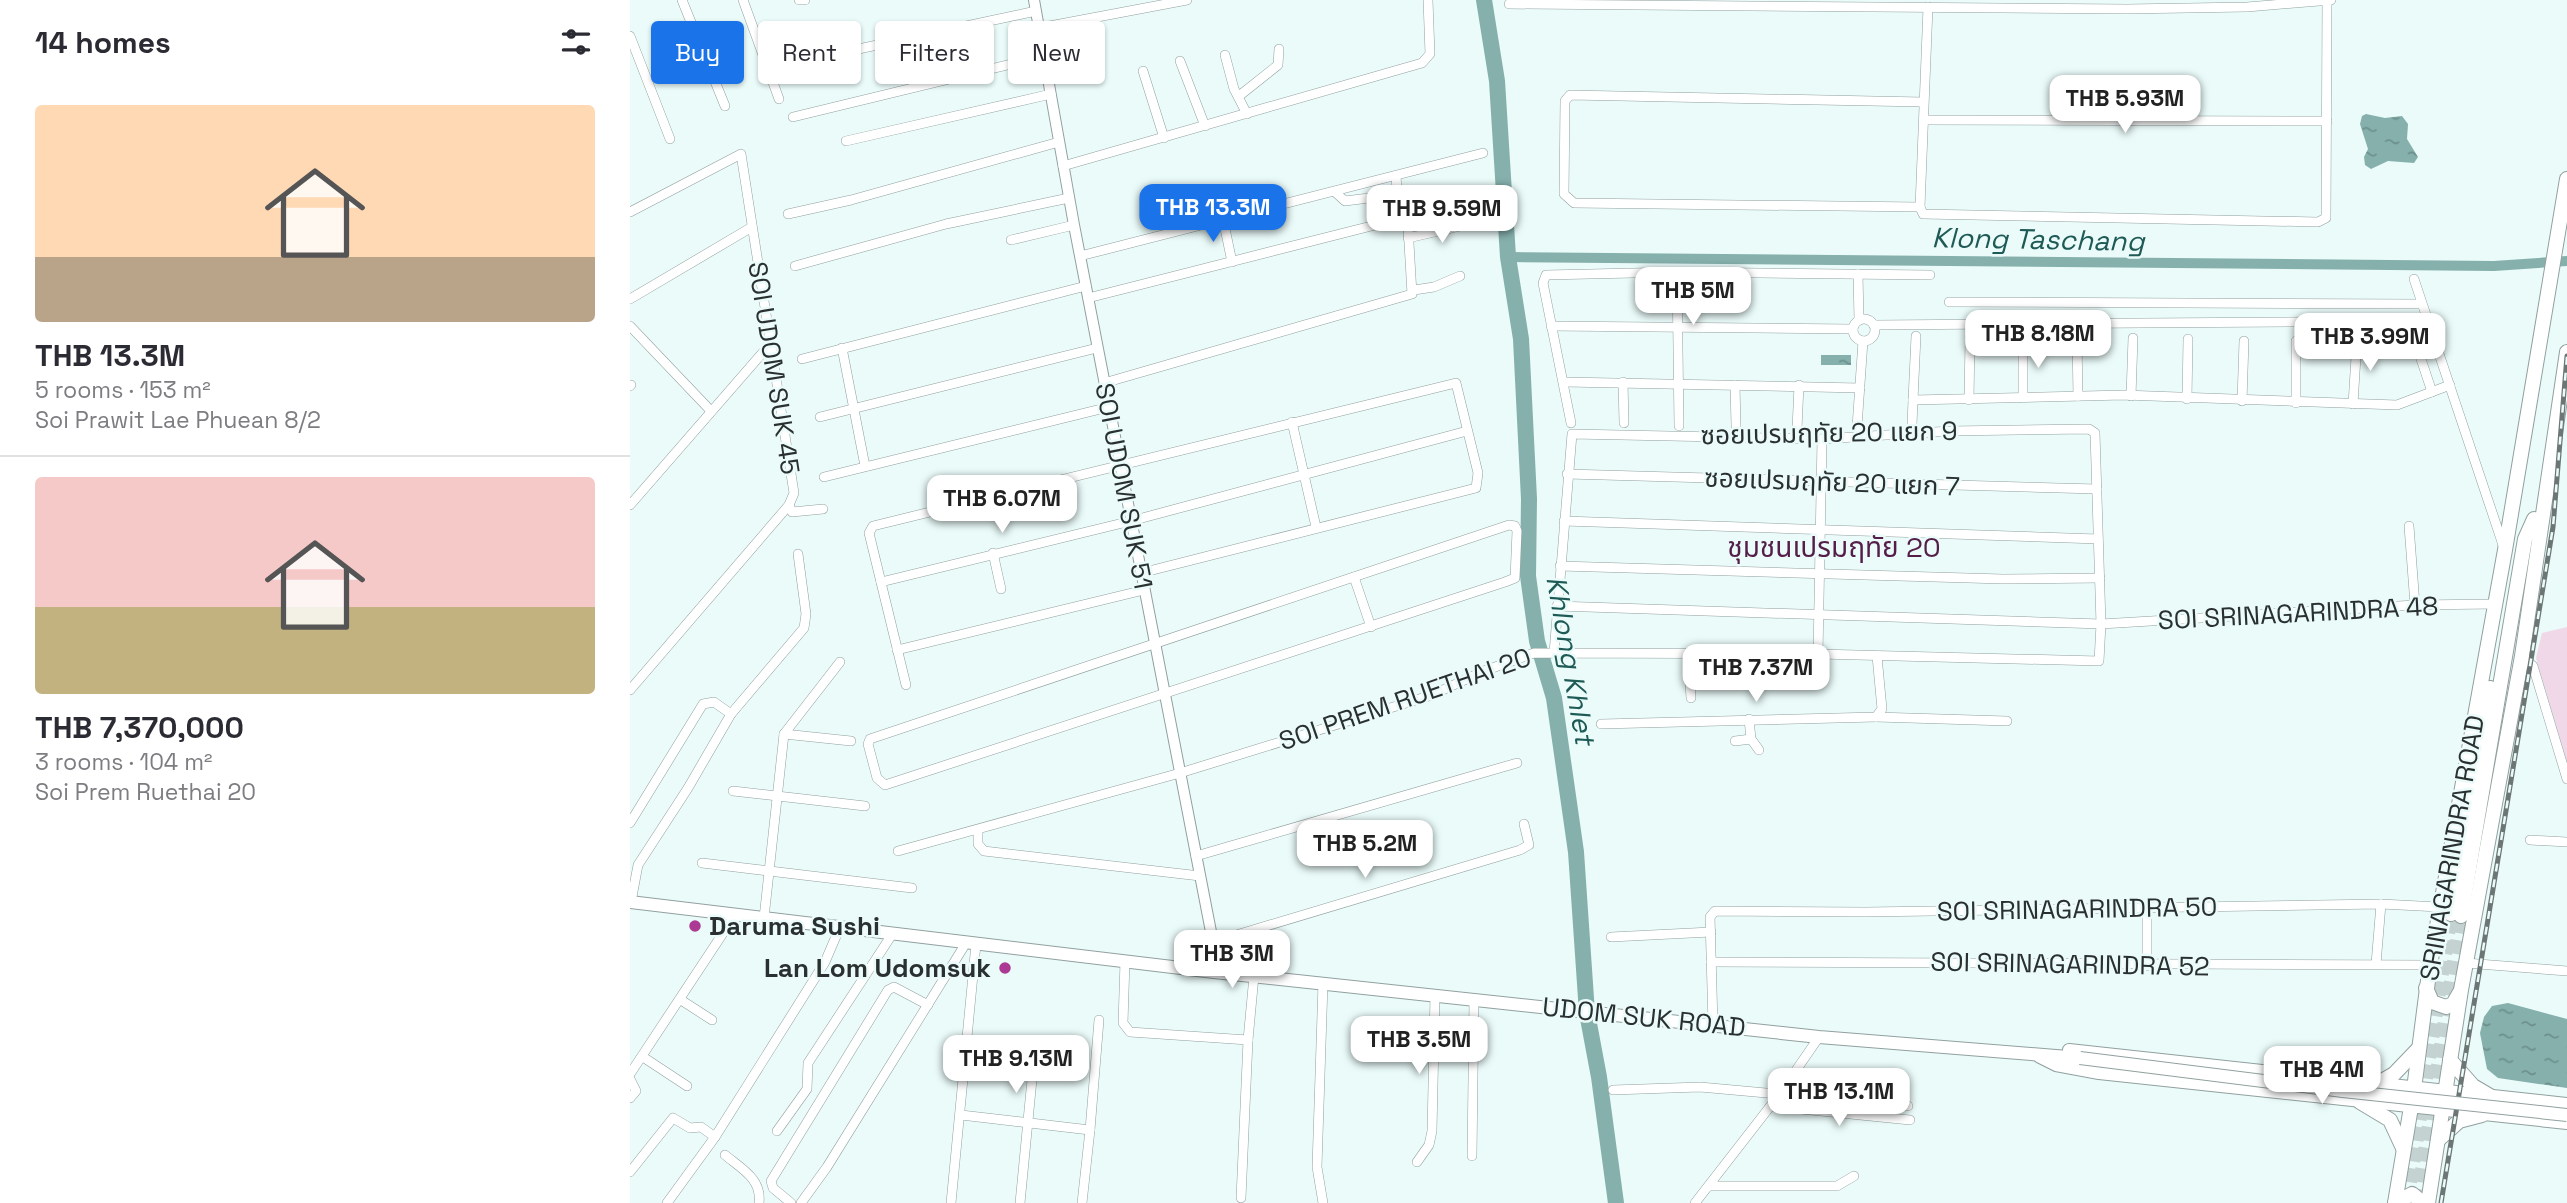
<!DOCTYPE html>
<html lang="en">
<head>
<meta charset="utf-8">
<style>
  body { margin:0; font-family:"Space Grotesk","Noto Sans Thai",sans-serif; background:#f2f2f3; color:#2b2b33; height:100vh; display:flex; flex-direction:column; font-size:26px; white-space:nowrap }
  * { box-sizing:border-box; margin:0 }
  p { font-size:23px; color:#7c7c81 }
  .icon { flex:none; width:38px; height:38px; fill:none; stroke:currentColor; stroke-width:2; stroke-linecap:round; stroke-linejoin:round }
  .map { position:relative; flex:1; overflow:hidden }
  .side { display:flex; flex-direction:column; background:#fff; width:630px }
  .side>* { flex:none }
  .top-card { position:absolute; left:21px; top:21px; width:665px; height:63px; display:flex; gap:14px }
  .price { position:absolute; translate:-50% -60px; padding:0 16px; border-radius:14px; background:#fff; color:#222; font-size:23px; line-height:46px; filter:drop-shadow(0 2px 4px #0008) }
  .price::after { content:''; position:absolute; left:50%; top:42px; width:21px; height:16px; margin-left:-10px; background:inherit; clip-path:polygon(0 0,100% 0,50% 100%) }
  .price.active { background:#1a73e8; color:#fff }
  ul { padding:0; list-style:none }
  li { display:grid; align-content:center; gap:14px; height:371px; padding:0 35px }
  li+li { border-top:2px solid #e1e1e2 }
  li span { display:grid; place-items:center; height:217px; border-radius:7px; color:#555 }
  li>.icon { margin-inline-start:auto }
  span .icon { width:126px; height:126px; fill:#fffc; stroke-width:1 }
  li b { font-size:30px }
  h2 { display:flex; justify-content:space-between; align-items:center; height:84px; padding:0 35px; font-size:30px }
  .pill { padding:0 24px; border-radius:7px; background:#fff; box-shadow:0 2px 5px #0004; font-size:24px; line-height:63px }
  .pill.active { background:#1a73e8; color:#fff }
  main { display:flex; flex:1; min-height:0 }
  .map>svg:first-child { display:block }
  .green { fill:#f0d8e8 }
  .water { fill:url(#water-ripples) }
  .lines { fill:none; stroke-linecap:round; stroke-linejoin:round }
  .canal { stroke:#85b0ac; stroke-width:10 }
  .river { stroke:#85b0ac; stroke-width:16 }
  .primary-tunnel { stroke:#c4d2d1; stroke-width:14; stroke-dasharray:14 7; stroke-linecap:butt }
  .minor-casing { stroke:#91a09f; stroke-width:10 }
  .tertiary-casing { stroke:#91a09f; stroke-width:12 }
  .secondary-casing { stroke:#91a09f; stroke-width:14 }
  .primary-casing { stroke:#91a09f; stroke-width:16 }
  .minor { stroke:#fff; stroke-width:9 }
  .tertiary { stroke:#fff; stroke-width:10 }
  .secondary { stroke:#fff; stroke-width:12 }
  .primary { stroke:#fff; stroke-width:14 }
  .rail-casing { stroke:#6c7675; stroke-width:5 }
  .rail { stroke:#eafbf9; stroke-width:2.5; stroke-dasharray:8; stroke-linecap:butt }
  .secondary-bridge-casing { stroke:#91a09f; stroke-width:14; stroke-linecap:butt }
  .secondary-bridge { stroke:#fff; stroke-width:12 }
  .poi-dot { fill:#ac3a94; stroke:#eafbf9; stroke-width:2.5 }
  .labels { text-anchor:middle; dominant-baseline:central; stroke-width:5; stroke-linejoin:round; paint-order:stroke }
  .street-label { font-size:26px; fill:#2a3030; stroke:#eafbf9 }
  .poi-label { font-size:26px; font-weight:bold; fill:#2a3030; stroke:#eafbf9; text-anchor:start }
  .water-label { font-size:28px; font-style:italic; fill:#1e5a56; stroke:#eafbf9 }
  .neighbourhood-label { font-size:28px; fill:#551e49; stroke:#eafbf9 }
</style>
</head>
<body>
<main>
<section class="side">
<h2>14 homes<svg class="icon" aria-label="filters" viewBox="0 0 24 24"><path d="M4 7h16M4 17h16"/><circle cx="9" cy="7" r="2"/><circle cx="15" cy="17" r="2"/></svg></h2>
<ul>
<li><span style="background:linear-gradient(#ffd9b3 70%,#b9a48a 0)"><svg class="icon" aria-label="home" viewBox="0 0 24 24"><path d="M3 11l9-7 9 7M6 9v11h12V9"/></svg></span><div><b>THB 13.3M</b><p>5 rooms · 153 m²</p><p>Soi Prawit Lae Phuean 8/2</p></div></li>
<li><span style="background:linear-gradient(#f6c9c9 60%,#c2b280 0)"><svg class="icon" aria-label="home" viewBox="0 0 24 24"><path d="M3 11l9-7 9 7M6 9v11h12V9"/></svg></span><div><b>THB 7,370,000</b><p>3 rooms · 104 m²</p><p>Soi Prem Ruethai 20</p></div></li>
</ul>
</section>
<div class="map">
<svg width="1937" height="1203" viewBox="0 0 1937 1203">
  <defs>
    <pattern id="water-ripples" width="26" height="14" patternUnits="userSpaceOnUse" patternTransform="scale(1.75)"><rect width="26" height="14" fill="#85b0ac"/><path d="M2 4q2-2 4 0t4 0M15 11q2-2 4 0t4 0" fill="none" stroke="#6d908c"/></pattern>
  </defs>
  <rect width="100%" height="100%" fill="#eafbf9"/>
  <!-- green -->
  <polygon class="green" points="1937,627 1937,762 1906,658 1912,633"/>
  <!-- water -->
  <g class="water">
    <polygon points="1736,114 1755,118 1772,116 1778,124 1777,139 1788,157 1784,163 1758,161 1741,169 1735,165 1734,157 1738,149 1730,124 1732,116"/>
    <rect x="1191" y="355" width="30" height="10"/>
    <polygon points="1878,1003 1937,1019 1937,1088 1868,1078 1857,1069 1850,1033 1854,1017 1862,1006"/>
  </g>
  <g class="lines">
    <!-- canal -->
    <polyline class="canal" points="878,257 1864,266 1937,261"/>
    <!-- river -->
    <polyline class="river" points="854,0 867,81 878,257 891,339 899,499 898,576 907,641 924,698 946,852 957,1013 969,1077 986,1203"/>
    <!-- primary-tunnel -->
    <g class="primary-tunnel">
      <polyline points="1777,1203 1821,914"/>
      <polyline points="1787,1203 1831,916"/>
    </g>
    <!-- minor casing -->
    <g class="minor-casing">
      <g id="minor">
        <polyline points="52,0 95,106"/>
        <polyline points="113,0 149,99"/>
        <polyline points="169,0 175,0"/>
        <polyline points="879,4 1497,9 1617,7 1701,0"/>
        <polyline points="1298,7 1290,207 1293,214 1688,222 1696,218 1697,0"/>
        <polyline points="409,28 557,0"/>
        <polyline points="0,36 40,139"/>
        <polyline points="595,55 604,89 617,114"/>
        <polyline points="550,61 575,126"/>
        <polyline points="163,63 406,11"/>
        <polyline points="513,71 534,138"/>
        <polyline points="609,96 648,65 649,49"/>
        <polyline points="163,117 414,56"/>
        <polyline points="1294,120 1697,121"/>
        <polyline points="216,141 421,94"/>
        <polyline points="433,166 792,63 800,54 798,0"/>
        <polyline points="705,192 715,201 755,196 767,190 766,176"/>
        <polyline points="761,194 769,207 778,210 836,198"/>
        <polyline points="1290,207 944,203 934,194 935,101 940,95 1293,102"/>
        <polyline points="0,212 111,154 164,493 159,505 0,690"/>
        <polyline points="158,214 221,200 429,142"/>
        <polyline points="593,219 602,262"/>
        <polyline points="778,238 839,224"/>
        <polyline points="381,240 444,225"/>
        <polyline points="450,256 853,153"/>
        <polyline points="165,266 316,224 439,198"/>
        <polyline points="1047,272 1049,426"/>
        <polyline points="1228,274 1229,320"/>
        <polyline points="1784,279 1873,545"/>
        <polyline points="784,290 804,287 830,276"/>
        <polyline points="458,298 765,220 774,221 778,226 782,294 474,383"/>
        <polyline points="0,299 122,227"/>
        <polyline points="1319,302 1791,304"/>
        <circle cx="1234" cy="330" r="11"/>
        <polyline points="1244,325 1798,321"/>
        <polyline points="0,326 81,411"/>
        <polyline points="921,326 1223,329"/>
        <polyline points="1286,336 1283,400 1494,395 1767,405 1820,385"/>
        <polyline points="1784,338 1802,392"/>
        <polyline points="1447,339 1448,396"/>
        <polyline points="1666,341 1666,403"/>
        <polyline points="212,348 235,466"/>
        <polyline points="172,359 456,286"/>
        <polyline points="935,382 1230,388"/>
        <polyline points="993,382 994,423"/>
        <polyline points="1105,385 1106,426"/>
        <polyline points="0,386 1,385"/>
        <polyline points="1501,396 1503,338"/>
        <polyline points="1393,398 1393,341"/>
        <polyline points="1557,399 1558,339"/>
        <polyline points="1339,400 1340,338"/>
        <polyline points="1612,401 1614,341"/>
        <polyline points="1723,404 1727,341"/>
        <polyline points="190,417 467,348"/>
        <polyline points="662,422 686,527"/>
        <polyline points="941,423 913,283 916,275 1047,272 1300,275"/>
        <polyline points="1282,425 1283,400"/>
        <polyline points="1227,427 1233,341"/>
        <polyline points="1167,429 1169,385"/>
        <polyline points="937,474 1467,489"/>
        <polyline points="194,477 479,407"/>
        <polyline points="0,505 141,343"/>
        <polyline points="159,505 162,512 193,509"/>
        <polyline points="934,521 1468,539"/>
        <polygon points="879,525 885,526 887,531 885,578 875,582 255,785 247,778 238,744 240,739"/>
        <polyline points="1779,526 1785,605"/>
        <polyline points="363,553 371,589"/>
        <polyline points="930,566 1373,579 1470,578"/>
        <polyline points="724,577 741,627"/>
        <polyline points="251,582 501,521 837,431"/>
        <polyline points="927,606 1471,624 1785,605 1864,604"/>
        <polyline points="267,650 514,590"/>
        <polyline points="1058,654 1061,698"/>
        <polyline points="1188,654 1192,439"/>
        <polyline points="1892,656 1903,666 1937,779"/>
        <polyline points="276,685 239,533 243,526 826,383 848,473 846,488 511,573"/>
        <polyline points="1246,717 1377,721"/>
        <polyline points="1119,719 1121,739 1129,750"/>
        <polyline points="971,724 1246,717 1252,709 1247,656"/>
        <polyline points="154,734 221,741"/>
        <polyline points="1105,741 1121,739"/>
        <polyline points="103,791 235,806"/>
        <polyline points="0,823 73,704 84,702 101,714"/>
        <polyline points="348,830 348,844 354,851 570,876"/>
        <polyline points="1900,840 1937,842"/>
        <polyline points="268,851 550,773 802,695 854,671 904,653 1188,654 1469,661 1471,624 1465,433 1459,429 1320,431 1192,439 942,434 924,653"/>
        <polyline points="566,856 887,763"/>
        <polyline points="72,863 282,888"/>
        <polyline points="1,902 8,865 58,788 101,714 174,628 176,614 168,554"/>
        <polyline points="134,918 154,734 210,662"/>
        <polyline points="981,937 1081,932"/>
        <polyline points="583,942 890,850 899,845 894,824"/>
        <polyline points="495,961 493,1023 500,1032 618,1040 624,976"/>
        <polyline points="1081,962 1800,965"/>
        <polyline points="1836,963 1937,971"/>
        <polyline points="1746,964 1751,904"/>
        <polyline points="1517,966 1517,909"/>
        <polyline points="693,983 687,1167 693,1203"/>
        <polyline points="51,1000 82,1020"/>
        <polyline points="1083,1025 1080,917 1085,911 1236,912 1751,904 1809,907"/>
        <polyline points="13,1057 57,1086"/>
        <polyline points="0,1074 105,915"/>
        <polyline points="0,1079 6,1091 0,1098"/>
        <polyline points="983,1090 1070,1087 1278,1106"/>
        <polyline points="1141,1106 1280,1120"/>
        <polyline points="331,1115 460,1130 469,1020"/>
        <polyline points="147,1131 177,1089 178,1063 263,933"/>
        <path d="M95 1155C112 1169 132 1179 129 1203"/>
        <polyline points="842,1156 844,999"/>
        <polyline points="787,1162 799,1145 802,1131 805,995"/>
        <polyline points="0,1172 43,1118 60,1128 71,1127 85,1137"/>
        <polyline points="1079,1186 1207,1186 1224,1176"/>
        <polyline points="611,1198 618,1040"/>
        <polyline points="37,1203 85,1137 195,962 210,927"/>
        <polyline points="161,1203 143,1188 141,1181 258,990 264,987 298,1005"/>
        <polyline points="171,1203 197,1167 336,943"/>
        <polyline points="321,1203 346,944"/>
        <polyline points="390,1203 403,1069"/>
        <polyline points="452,1203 460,1130"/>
        <polyline points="1065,1203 1149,1095 1189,1037"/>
      </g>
    </g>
    <!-- tertiary casing -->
    <g class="tertiary-casing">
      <polyline id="tertiary" points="404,0 444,225 583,942 584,972"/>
    </g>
    <!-- secondary casing -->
    <g class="secondary-casing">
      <g id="secondary">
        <polyline points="0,902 584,972 1189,1037 1450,1058"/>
        <polyline points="1439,1050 1937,1104"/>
        <polyline points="1410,1057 1426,1065 1469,1073 1937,1123"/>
      </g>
    </g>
    <!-- primary casing -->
    <g class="primary-casing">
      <g id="primary">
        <polyline points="1821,914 1860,688"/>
        <polyline points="1831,916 1895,539 1904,519"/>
        <polyline points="1796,988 1802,1002 1816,1007 1823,1004 1830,992"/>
        <polyline points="1820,1060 1843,1086 1860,1096"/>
        <polyline points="1745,1085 1764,1074 1789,1048"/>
        <polyline points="1730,1102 1760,1120 1773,1148"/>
        <polyline points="1808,1140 1829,1121 1852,1115"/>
        <polyline points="1765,1203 1784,1089 1800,965 1875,550 1937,179"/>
        <polyline points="1765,1203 1782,1194 1793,1203"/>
        <polyline points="1798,1203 1831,990 1892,656 1937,352"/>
      </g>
    </g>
    <!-- minor -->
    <use href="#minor" class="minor"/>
    <!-- tertiary -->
    <use href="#tertiary" class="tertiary"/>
    <!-- secondary -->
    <use href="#secondary" class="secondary"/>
    <!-- primary -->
    <use href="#primary" class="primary"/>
    <!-- rail casing -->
    <g class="rail-casing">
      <polyline id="rail" points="1811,1203 1923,527 1937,356"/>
    </g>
    <!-- rail -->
    <use href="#rail" class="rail"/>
    <!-- secondary-bridge casing -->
    <g class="secondary-bridge-casing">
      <polyline id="secondary-bridge" points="1450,1058 1713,1091 1937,1115"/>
    </g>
    <!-- secondary-bridge -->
    <use href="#secondary-bridge" class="secondary-bridge"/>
  </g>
  <!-- markers -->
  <g class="poi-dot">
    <circle cx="65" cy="926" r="7"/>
    <circle cx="375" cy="968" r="7"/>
  </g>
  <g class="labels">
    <!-- street labels -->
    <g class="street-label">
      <text transform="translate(144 368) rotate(81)">SOI UDOM SUK 45</text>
      <text transform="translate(1199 433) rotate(-1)">ซอยเปรมฤทัย 20 แยก 9</text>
      <text transform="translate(1202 482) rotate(2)">ซอยเปรมฤทัย 20 แยก 7</text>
      <text transform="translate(494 486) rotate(79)">SOI UDOM SUK 51</text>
      <text transform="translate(1668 613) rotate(-3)">SOI SRINAGARINDRA 48</text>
      <text transform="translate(775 699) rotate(-19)">SOI PREM RUETHAI 20</text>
      <text transform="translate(1822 848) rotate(-80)">SRINAGARINDRA ROAD</text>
      <text transform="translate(1447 909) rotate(-1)">SOI SRINAGARINDRA 50</text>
      <text transform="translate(1440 964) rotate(1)">SOI SRINAGARINDRA 52</text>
      <text transform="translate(1014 1017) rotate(6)">UDOM SUK ROAD</text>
    </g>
    <!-- poi labels -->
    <g class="poi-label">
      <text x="79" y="926">Daruma Sushi</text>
      <text x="361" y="968" text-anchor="end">Lan Lom Udomsuk</text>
    </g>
    <!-- water labels -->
    <g class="water-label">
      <text transform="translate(1408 239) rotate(1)">Klong Taschang</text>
      <text transform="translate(941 660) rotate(80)">Khlong Khlet</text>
    </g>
    <!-- neighbourhood labels -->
    <g class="neighbourhood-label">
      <text x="1204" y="547">ชุมชนเปรมฤทัย 20</text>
    </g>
  </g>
</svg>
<b class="price" style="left:1495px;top:135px">THB 5.93M</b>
<b class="price active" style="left:583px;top:244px">THB 13.3M</b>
<b class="price" style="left:812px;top:245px">THB 9.59M</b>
<b class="price" style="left:1063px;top:327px">THB 5M</b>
<b class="price" style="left:1408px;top:370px">THB 8.18M</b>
<b class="price" style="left:1740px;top:373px">THB 3.99M</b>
<b class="price" style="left:372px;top:535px">THB 6.07M</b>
<b class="price" style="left:1126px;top:704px">THB 7.37M</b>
<b class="price" style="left:735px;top:880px">THB 5.2M</b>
<b class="price" style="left:602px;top:990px">THB 3M</b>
<b class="price" style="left:789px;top:1076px">THB 3.5M</b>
<b class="price" style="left:386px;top:1095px">THB 9.13M</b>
<b class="price" style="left:1692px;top:1106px">THB 4M</b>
<b class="price" style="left:1209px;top:1128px">THB 13.1M</b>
<div class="top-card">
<a class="pill active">Buy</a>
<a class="pill">Rent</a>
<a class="pill">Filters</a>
<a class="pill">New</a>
</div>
</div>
</main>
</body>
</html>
